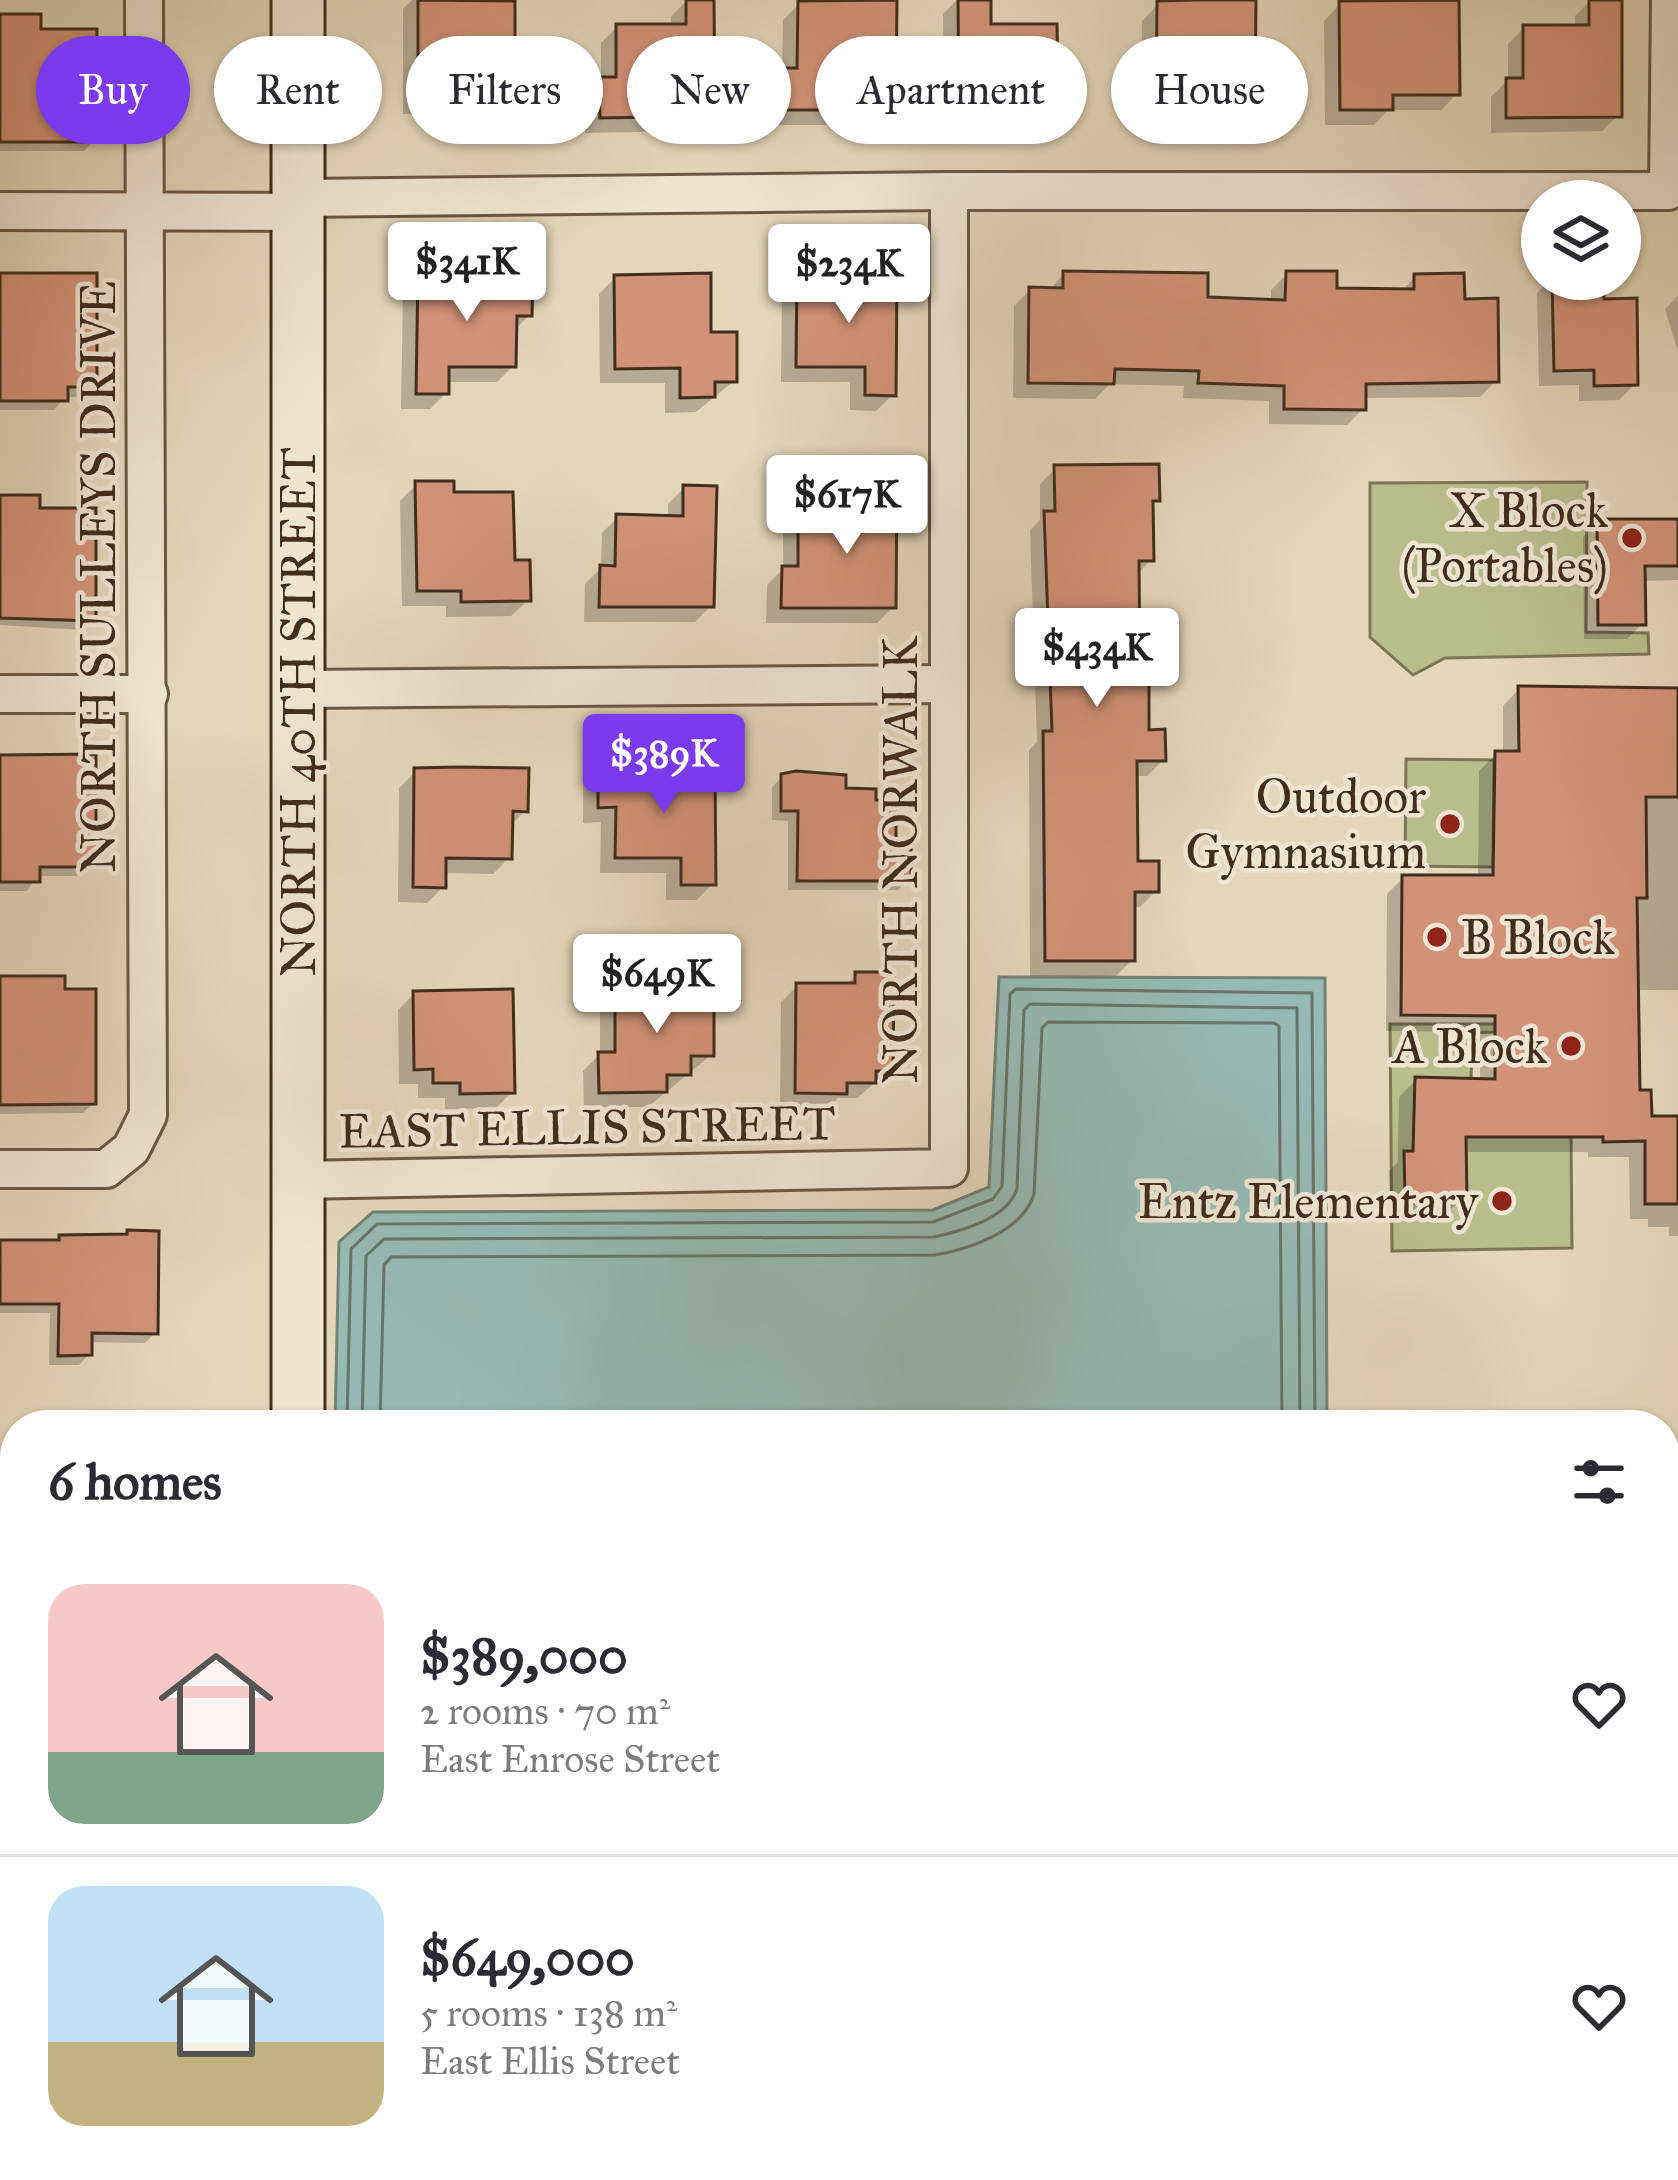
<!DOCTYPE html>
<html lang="en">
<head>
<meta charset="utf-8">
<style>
  body { margin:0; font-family:"IM FELL Great Primer",serif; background:#f2f2f3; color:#2b2b33; height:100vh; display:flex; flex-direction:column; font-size:45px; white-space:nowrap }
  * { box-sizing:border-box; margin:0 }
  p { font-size:39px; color:#7c7c81 }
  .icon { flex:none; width:66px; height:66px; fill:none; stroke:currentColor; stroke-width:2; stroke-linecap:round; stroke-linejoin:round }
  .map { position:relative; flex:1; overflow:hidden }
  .details { position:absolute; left:0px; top:1410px; width:1680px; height:771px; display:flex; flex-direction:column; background:#fff; border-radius:48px 48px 0 0; box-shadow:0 3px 9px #0004 }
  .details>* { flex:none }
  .top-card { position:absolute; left:36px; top:36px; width:1608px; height:108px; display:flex; gap:24px }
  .tools { position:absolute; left:1521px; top:180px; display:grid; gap:24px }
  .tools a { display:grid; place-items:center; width:120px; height:120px; border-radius:50%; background:#fff; box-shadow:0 3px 9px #0004; font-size:60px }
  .price { position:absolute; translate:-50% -102px; padding:0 27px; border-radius:12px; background:#fff; color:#222; font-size:39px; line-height:78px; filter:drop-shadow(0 3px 6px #0008) }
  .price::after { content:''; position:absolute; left:50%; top:72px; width:36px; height:27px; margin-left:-18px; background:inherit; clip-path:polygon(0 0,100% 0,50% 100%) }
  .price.current { background:#7c3aed; color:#fff }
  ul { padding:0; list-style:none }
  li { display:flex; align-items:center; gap:36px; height:300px; padding:0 48px }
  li+li { border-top:3px solid #e1e1e2 }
  li span { display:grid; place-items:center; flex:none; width:336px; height:240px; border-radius:36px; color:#555 }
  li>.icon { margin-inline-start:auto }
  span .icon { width:144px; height:144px; fill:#fffc; stroke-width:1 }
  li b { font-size:51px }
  h2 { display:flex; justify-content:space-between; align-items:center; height:144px; padding:0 48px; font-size:51px }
  .tag { padding:0 42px; border-radius:54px; background:#fff; box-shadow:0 3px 9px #0004; font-size:42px; line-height:108px }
  .tag.current { background:#7c3aed; color:#fff }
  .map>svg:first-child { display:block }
  .green { fill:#b8bd8c; stroke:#7c7654; stroke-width:3 }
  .water { fill:#95b9b3; stroke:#738177; stroke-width:3 }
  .shadow { fill:#0003 }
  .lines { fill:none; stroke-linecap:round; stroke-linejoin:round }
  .shore { stroke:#6b7468; stroke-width:3 }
  .building { fill:#d19278; stroke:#412e1c; stroke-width:3 }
  .street-casing { stroke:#6a5843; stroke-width:42 }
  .secondary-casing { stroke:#412e1c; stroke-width:57 }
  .street { stroke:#ede4d2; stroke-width:36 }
  .secondary { stroke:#ede4d2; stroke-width:51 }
  .poi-dot { fill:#8f2418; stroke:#ede4d2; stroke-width:4.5 }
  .labels { text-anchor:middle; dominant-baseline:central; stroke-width:9; stroke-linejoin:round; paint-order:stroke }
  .poi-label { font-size:48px; fill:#412e1c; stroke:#ede4d2; text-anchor:end }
  .street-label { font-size:48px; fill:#412e1c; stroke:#ede4d2 }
</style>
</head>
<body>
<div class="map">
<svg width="1678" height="2180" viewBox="0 0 1678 2180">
  <rect width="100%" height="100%" fill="#e3d6b9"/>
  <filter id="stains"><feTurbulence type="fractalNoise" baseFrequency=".00167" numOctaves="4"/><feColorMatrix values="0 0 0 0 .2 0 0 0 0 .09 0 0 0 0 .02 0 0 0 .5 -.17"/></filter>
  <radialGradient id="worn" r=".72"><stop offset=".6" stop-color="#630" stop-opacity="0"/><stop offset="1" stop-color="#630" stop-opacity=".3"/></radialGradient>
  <!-- green -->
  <g class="green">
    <polygon points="1587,482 1586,632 1648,633 1649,654 1445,658 1413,675 1370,637 1370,483"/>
    <polygon points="1406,759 1494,760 1493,867 1405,866"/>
    <polygon points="1390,1024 1495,1024 1495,1032 1462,1033 1463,1039 1472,1039 1471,1083 1571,1136 1572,1248 1392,1251"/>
  </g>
  <!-- water -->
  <polygon class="water" points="999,977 1325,978 1327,1425 335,1425 339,1242 373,1212 933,1210 989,1187"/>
  <!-- shadow -->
  <g class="shadow">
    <polygon points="412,0 451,0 512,71 528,109 512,125 447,125 447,114 403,114 403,9"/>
    <polygon points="687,0 712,115 696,131 585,133 584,96 601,79 601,43 617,27 671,27 671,17"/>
    <polygon points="852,0 894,0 893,98 877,114 842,113 830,125 766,125 767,88 782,72 783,20 799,4 848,4"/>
    <polygon points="957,0 988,0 988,27 1055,81 1071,116 1055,133 944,132 943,14"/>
    <polygon points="1184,0 1253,0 1252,99 1236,115 1203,114 1190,127 1141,127 1142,21 1158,4 1179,5"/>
    <polygon points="1591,0 1619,0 1619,115 1602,131 1491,133 1491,97 1508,80 1508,44 1524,28 1575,28 1575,16"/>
    <polygon points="1340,4 1457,94 1441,110 1388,110 1374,125 1325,125 1324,21"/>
    <polygon points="0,17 38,32 94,141 84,151 0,151"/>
    <polygon points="1064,274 1205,300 1271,302 1271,290 1287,274 1334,291 1401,292 1415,277 1462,302 1496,381 1480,397 1363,398 1363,409 1347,425 1269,424 1269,401 1183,398 1184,386 1110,384 1095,399 1013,398 1014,306 1030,290 1048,291"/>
    <polygon points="419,275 529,315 514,331 513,366 497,382 446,382 446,393 430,409 401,409 403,291"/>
    <polygon points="798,276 893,395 876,411 850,410 850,382 781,382 782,292"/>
    <polygon points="0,277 94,386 84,397 65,397 54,410 0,410"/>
    <polygon points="615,278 708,335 734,381 696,412 665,413 665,383 600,383 599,294"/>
    <polygon points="1551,279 1601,279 1601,302 1635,384 1619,400 1579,401 1579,385 1539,386 1537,293"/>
    <polygon points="1678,296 1678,351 1665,309"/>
    <polygon points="1056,468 1157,500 1150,507 1151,560 1136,575 1137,670 1146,733 1163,760 1147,776 1134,776 1135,864 1156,891 1140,907 1132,907 1132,960 1116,976 1030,976 1029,750 1037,742 1030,530 1040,520 1040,484"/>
    <polygon points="417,484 451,495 512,563 528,600 511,616 446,617 446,606 402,606 400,501"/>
    <polygon points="684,488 711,606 695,622 584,622 585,584 601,568 602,533 618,517 668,518 668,504"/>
    <polygon points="865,488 893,607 877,623 766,623 767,585 783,569 783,534 799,518 849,518 849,505"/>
    <polygon points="0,498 37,511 93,620 83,630 0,625"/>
    <polygon points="1678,521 1678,580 1642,581 1643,623 1627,639 1584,639 1583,537 1598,522"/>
    <polygon points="1519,689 1678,691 1678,990 1637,990 1637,1093 1649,1119 1678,1119 1678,1236 1669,1236 1669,1227 1648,1227 1648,1219 1630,1219 1629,1157 1588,1157 1588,1152 1463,1152 1464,1196 1447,1213 1390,1213 1389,1171 1398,1162 1399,1097 1416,1080 1480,1082 1480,1032 1386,1031 1387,894 1403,878 1478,878 1479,771 1496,754 1503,754 1503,706"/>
    <polygon points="0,758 93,866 83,876 37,876 27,891 0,891"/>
    <polygon points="599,768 713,883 697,900 666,900 666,873 600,873 601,822 583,823 583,784"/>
    <polygon points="416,771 525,811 510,826 509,858 493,874 443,873 443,887 427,903 398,902 399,788"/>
    <polygon points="782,777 843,791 873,803 908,880 898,890 788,890 788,821 772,820 772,787"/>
    <polygon points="856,975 890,1070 857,1098 838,1098 827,1109 780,1108 781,1002 797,986 845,986"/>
    <polygon points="0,980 93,1103 83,1113 0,1114"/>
    <polygon points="616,988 711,1055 648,1107 584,1107 583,1071 600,1054 600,1004"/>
    <polygon points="414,994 512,1092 496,1108 445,1109 445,1098 418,1098 418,1084 399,1084 398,1010"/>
    <polygon points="60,1238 155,1333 145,1343 89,1342 89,1354 79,1365 49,1365 50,1313 0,1313 0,1243 54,1243"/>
    <rect x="1665" y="1614" width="13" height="80"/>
    <rect x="0" y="1620" width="15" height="78"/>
    <polygon points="8,1820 15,1830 15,1866 0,1876 0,1824"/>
    <rect x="1665" y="1838" width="13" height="80"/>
    <rect x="1665" y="2056" width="13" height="104"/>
    <rect x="142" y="2166" width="61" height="14"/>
    <polygon points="343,2166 424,2166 423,2180 343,2180"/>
    <polygon points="1005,2166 1053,2166 1043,2177 1005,2177"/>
  </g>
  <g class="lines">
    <!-- shore -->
    <g class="shore">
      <polyline points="347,1425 351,1249 377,1224 933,1222 993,1199 1002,1186 1010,994 1016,989 1312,993 1315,1425"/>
      <path d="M362 1425 366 1256 384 1239 934 1237C962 1231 1009 1218 1017 1188L1024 1010 1030 1004 1297 1008 1300 1425"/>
      <path d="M380 1425 384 1265 391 1257 935 1255C970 1249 1023 1231 1034 1194L1042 1028 1048 1022 1274 1023 1279 1026 1282 1425"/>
    </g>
  </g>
  <!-- building -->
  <g class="building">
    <polygon points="418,0 515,1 515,68 531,68 531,110 462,110 462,99 418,99"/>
    <polygon points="686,0 714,0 715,116 600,118 599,77 616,77 616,24 686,24"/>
    <polygon points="897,0 896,99 850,98 849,110 781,110 782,68 797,68 798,1"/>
    <polygon points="958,0 991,0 991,24 1057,24 1058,78 1073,77 1074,118 959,117"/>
    <polygon points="1193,0 1256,0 1255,100 1210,99 1210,113 1156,112 1157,1"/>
    <polygon points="1459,0 1460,95 1393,95 1393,110 1340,110 1339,1"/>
    <polygon points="1589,0 1622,0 1622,117 1506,118 1506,78 1523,78 1523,25 1589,25"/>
    <polygon points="0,14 41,14 41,29 97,29 97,142 0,142"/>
    <polygon points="1063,271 1208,273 1208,297 1285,300 1286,271 1337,271 1337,288 1414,289 1414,274 1464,273 1465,299 1498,298 1499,382 1366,384 1366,410 1284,409 1284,386 1198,383 1199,371 1115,369 1114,384 1028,383 1029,287 1063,288"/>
    <polygon points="418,272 533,275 532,316 517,316 516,367 449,367 449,394 416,394"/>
    <polygon points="0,273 97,273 97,387 68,387 68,401 0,401"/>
    <polygon points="711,273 711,332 737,332 737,382 715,382 715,397 680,398 680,368 615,369 614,275"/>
    <polygon points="797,273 897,275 896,396 865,395 865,367 796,367"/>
    <polygon points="1552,279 1604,279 1604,299 1637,298 1638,385 1594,386 1594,370 1554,371"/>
    <polygon points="1159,464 1160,501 1153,501 1154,561 1139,561 1140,667 1149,667 1149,730 1165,729 1166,761 1137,761 1138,861 1159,861 1159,892 1135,892 1135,961 1045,961 1043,731 1052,731 1044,511 1055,511 1054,465"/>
    <polygon points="415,481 454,481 454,492 513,492 515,560 530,560 531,601 461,602 461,591 417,591"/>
    <polygon points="683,485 717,486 714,607 599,607 600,565 615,566 616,514 683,516"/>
    <polygon points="864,485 897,485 896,608 781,608 782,566 798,566 798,515 864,515"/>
    <polygon points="0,495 40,495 40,508 96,508 96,621 0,618"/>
    <polygon points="1597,519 1678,519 1678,566 1645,566 1646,625 1598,625"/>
    <polygon points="1518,686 1678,688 1678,797 1646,797 1647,898 1637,898 1640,1090 1651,1090 1652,1116 1678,1116 1678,1204 1645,1204 1645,1141 1603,1142 1603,1137 1466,1137 1467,1197 1405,1198 1404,1151 1413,1151 1415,1077 1495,1079 1495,1016 1401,1015 1402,875 1493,875 1495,751 1519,751"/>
    <polygon points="96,754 96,867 40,867 40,882 0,882 0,755"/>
    <polygon points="598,765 702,767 701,772 715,772 716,885 681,885 681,858 615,858 616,807 598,808"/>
    <polygon points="458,767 529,768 528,812 513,811 512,859 446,858 446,888 413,887 414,768"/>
    <polygon points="796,771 846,775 846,788 876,789 876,800 896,800 896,844 911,844 911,881 797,881 798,811 781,811 781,774"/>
    <polygon points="855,972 894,972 893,1071 876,1071 876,1083 847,1083 847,1094 795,1093 796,983 855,983"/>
    <polygon points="0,976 65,976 65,989 96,989 96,1104 0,1105"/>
    <polygon points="714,984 714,1056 691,1056 691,1075 667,1075 667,1092 599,1093 598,1052 615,1052 615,985"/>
    <polygon points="513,989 515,1093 460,1094 460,1083 433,1083 433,1069 414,1070 413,991"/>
    <polygon points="127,1230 159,1231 158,1334 92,1333 92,1355 58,1356 59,1304 0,1304 0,1240 59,1240 59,1235 127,1234"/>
  </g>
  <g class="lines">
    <!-- street casing -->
    <g class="street-casing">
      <g id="street">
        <polyline points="298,198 949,191 1668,191 1670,0"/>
        <polyline points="0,211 298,212"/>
        <polyline points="298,689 946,684"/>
        <polyline points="0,694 149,694"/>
        <polyline points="0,1169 106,1169 131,1149 148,1115 144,0"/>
        <polyline points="298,1180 949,1168 949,191"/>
        <polyline points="1665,1990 1678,1990"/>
        <polyline points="0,2132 15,2132"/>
        <polyline points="83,2166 83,2180"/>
        <polyline points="513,2166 513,2180"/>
      </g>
    </g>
    <!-- secondary casing -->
    <g class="secondary-casing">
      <g id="secondary">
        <polyline points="298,1425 298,0"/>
        <polyline points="1665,1513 1678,1513"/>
        <polyline points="0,1525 15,1525"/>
      </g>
    </g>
    <!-- street -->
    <use href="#street" class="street"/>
    <!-- secondary -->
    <use href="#secondary" class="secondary"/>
  </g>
  <!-- markers -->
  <g class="poi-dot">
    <circle cx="1632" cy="538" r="12"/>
    <circle cx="1450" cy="824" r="12"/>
    <circle cx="1437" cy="937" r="12"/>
    <circle cx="1571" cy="1046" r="12"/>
    <circle cx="1502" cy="1201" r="12"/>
  </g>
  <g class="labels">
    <!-- poi labels -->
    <g class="poi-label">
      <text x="1608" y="510">X Block<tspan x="1608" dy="55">(Portables)</tspan></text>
      <text x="1426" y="796">Outdoor<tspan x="1426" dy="55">Gymnasium</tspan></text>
      <text x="1461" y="937" text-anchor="start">B Block</text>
      <text x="1547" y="1046">A Block</text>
      <text x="1478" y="1201">Entz Elementary</text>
    </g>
    <!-- street labels -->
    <g class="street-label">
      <text transform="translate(98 577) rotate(-90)">NORTH SULLEYS DRIVE</text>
      <text transform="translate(298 712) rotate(-90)">NORTH 40TH STREET</text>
      <text transform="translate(900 860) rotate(-90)">NORTH NORWALK</text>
      <text transform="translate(587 1127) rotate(-1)">EAST ELLIS STREET</text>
    </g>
  </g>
  <rect width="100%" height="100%" filter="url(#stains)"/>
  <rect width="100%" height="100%" fill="url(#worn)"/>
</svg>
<div class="tools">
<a><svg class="icon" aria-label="layers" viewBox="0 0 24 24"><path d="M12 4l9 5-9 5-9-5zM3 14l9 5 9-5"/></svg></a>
</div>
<b class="price" style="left:467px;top:324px">$341K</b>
<b class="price" style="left:849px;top:326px">$234K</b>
<b class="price" style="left:847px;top:557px">$617K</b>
<b class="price" style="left:1097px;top:710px">$434K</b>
<b class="price current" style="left:664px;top:816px">$389K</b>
<b class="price" style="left:657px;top:1036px">$649K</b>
<div class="top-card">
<a class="tag current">Buy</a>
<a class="tag">Rent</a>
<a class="tag">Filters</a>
<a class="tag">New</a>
<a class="tag">Apartment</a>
<a class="tag">House</a>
</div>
<section class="details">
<h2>6 homes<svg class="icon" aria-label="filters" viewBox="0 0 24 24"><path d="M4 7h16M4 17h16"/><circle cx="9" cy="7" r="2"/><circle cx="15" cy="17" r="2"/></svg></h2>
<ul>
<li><span style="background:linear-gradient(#f6c9c9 70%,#7fa58c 0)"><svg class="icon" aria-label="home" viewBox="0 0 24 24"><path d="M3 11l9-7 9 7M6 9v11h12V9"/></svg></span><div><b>$389,000</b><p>2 rooms · 70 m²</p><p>East Enrose Street</p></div><svg class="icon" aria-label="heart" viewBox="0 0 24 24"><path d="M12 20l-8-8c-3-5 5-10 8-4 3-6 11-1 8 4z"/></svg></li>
<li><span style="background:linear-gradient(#bfe0f5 65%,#c2b280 0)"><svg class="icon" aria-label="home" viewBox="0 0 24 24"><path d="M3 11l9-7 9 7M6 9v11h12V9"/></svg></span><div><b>$649,000</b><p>5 rooms · 138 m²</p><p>East Ellis Street</p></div><svg class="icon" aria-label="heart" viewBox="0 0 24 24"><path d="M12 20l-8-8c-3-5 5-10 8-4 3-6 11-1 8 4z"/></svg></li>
</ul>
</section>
</div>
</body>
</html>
